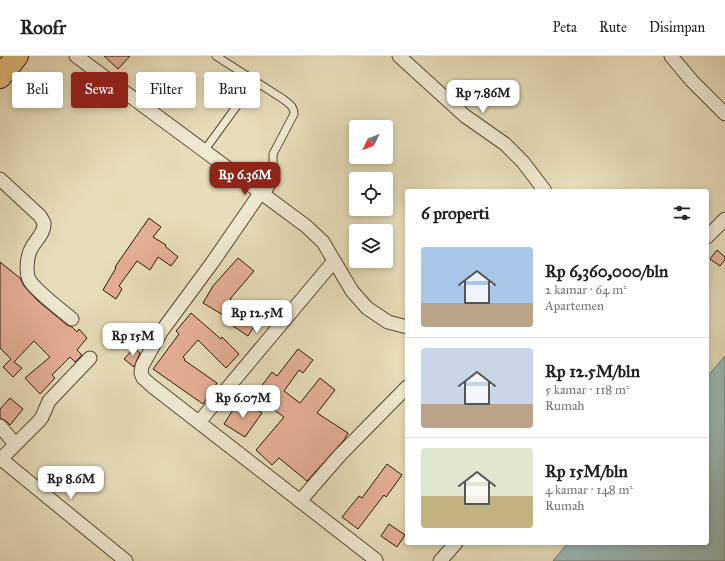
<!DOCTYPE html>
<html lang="id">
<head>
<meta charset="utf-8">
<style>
  body { margin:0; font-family:"IM FELL Great Primer",serif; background:#f6f6f6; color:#202124; height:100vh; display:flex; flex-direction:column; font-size:15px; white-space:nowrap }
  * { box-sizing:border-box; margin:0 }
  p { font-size:13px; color:#757577 }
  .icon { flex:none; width:22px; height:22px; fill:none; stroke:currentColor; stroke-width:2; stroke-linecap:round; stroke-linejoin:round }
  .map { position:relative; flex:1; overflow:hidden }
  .side { position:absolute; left:405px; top:133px; width:304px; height:356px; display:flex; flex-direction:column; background:#fff; border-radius:4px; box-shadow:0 2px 6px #0003 }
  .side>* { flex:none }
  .banner { position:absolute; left:12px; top:16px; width:333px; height:36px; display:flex; gap:8px }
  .needle { width:26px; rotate:227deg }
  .controls { position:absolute; left:349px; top:64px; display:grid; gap:8px }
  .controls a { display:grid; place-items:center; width:44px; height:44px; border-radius:4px; background:#fff; box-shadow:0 2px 6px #0003; font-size:20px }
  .price { position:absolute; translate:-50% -34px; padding:0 9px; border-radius:8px; background:#fff; color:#222; font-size:13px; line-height:26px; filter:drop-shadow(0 1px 2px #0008) }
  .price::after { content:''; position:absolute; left:50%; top:24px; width:12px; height:9px; margin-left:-6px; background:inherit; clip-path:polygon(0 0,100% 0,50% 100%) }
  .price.on { background:#8f2418; color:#fff }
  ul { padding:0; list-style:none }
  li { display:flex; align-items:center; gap:12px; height:100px; padding:0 16px }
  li+li { border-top:1px solid #e0e0e0 }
  li span { display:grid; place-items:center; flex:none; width:112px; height:80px; border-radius:4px; color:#555 }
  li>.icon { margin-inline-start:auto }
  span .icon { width:48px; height:48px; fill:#fffc; stroke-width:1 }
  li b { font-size:17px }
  h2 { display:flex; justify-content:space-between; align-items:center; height:48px; padding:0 16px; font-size:17px }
  .tag { padding:0 14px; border-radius:4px; background:#fff; box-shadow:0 2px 6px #0003; font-size:14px; line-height:36px }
  .tag.on { background:#8f2418; color:#fff }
  header { display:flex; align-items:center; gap:24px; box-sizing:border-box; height:56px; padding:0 20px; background:#fff; border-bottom:1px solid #e0e0e0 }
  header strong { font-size:19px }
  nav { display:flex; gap:22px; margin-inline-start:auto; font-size:14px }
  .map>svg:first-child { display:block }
  .water { fill:#99bab8; stroke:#6d7971 }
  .building { fill:#e5af97; stroke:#2a1706 }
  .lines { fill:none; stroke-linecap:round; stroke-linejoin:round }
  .lane-casing { stroke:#594833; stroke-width:9 }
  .street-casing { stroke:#594833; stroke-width:15 }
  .highway-casing { stroke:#2a1706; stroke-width:24 }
  .lane { stroke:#efe9d2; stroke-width:7 }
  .street { stroke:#efe9d2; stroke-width:13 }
  .highway { stroke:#e4be7d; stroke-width:22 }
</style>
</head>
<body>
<header>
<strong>Roofr</strong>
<nav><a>Peta</a><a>Rute</a><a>Disimpan</a></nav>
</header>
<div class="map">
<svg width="725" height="505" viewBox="0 0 725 505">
  <rect width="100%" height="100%" fill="#e7ddba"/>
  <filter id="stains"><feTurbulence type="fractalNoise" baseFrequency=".005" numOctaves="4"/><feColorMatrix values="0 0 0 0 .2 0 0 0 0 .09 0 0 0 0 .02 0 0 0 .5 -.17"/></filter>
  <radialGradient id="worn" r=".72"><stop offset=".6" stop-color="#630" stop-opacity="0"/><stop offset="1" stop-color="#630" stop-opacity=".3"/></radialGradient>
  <!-- water -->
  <polygon class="water" points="725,300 725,505 553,505 568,487 707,487 707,321"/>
  <!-- building -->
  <g class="building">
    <polygon points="104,0 130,0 118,13"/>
    <polygon points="149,162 161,171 153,181 166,189 165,190 178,201 171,210 158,201 150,214 137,205 119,230 122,233 116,243 103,234 116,212 115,211"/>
    <polygon points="717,194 725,201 725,204 720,210 710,203"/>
    <polygon points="238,202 254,215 230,243 259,262 248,280 230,268 233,265 203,247 213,230"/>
    <polygon points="0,206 20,222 24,230 38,245 67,269 72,271 77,276 79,273 87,282 77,294 82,299 75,306 70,301 52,319 55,322 40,338 25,322 50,301 34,285 14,306 22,312 13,321 3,311 11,303 0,292"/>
    <polygon points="191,257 221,283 222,281 239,298 226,312 198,284 183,301 185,303 184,304 217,327 203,348 153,313 179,278 176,275"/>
    <polygon points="134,292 140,297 134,311 124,303"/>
    <polygon points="298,293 313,304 303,317 299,314 284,335 300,347 320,322 335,334 317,357 348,377 344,384 307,425 279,402 272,409 256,394 284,361 267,349 265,351 254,340 272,316 277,320"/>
    <polygon points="10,342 23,353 10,369 6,365 0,362 0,353"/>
    <polygon points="238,346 246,351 248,348 262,357 245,381 224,368"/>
    <polygon points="387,408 402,419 386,441 384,439 358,473 342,461 359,440 362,442"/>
    <polygon points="389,468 405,479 397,491 381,480"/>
  </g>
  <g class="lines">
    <!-- lane casing -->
    <g class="lane-casing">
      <g id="lane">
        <path d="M216 0 283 43C289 48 294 50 294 58L273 98V120L271 130 266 140"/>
        <polyline points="204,95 255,25"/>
      </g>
    </g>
    <!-- street casing -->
    <g class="street-casing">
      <g id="street">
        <polyline points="76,0 306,170 323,186 352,235 367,252 388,266 407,271"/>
        <polyline points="399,0 465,60 505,88 523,106 545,135"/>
        <polyline points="671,0 692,25 725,58"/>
        <path d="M0 123 40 160 44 167C45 176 36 184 32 191 27 199 25 217 30 225 37 236 60 253 72 263"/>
        <polyline points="261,136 212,207 161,276 142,310 141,317 143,322 152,330 376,504"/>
        <polyline points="707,181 725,163"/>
        <polyline points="199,366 334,205"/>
        <polyline points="0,370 15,388"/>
        <polyline points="1,403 126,505"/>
        <polyline points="0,404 39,365 42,361 49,345 90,302"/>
        <polyline points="300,445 340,399 407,331"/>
        <polyline points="440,505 456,487"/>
      </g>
    </g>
    <!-- highway casing -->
    <g class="highway-casing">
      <polyline id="highway" points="0,21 17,0"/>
    </g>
    <!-- lane -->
    <use href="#lane" class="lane"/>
    <!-- street -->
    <use href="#street" class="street"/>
    <!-- highway -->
    <use href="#highway" class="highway"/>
  </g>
  <rect width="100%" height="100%" filter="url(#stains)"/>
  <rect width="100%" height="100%" fill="url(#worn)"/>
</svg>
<div class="controls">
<a><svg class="needle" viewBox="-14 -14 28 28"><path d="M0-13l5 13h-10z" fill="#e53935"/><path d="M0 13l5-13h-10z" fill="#757577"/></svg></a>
<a><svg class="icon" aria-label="locate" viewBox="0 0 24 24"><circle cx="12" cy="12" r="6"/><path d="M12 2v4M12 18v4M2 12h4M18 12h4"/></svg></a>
<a><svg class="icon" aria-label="layers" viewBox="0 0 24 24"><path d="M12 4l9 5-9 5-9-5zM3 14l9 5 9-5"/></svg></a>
</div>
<b class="price" style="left:483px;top:58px">Rp 7.86M</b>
<b class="price on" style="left:245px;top:140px">Rp 6.36M</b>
<b class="price" style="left:257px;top:278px">Rp 12.5M</b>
<b class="price" style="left:133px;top:301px">Rp 15M</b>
<b class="price" style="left:243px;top:363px">Rp 6.07M</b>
<b class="price" style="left:71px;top:444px">Rp 8.6M</b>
<div class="banner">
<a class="tag">Beli</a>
<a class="tag on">Sewa</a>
<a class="tag">Filter</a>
<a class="tag">Baru</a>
</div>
<section class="side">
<h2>6 properti<svg class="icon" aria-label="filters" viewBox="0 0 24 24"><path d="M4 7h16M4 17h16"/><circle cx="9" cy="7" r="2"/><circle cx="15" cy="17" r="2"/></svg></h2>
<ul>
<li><span style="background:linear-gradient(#a9c7e8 70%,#b9a48a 0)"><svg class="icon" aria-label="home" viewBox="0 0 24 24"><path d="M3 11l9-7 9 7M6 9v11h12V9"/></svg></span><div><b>Rp 6,360,000/bln</b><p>2 kamar · 64 m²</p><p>Apartemen</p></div></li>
<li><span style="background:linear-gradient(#c9d6e8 70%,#b9a48a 0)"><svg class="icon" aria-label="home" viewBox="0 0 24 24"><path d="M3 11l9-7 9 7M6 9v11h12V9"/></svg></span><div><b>Rp 12.5M/bln</b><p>5 kamar · 118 m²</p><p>Rumah</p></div></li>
<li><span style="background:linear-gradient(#dfe7d0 60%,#c2b280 0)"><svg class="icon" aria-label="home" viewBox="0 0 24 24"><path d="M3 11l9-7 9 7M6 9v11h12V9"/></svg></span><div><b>Rp 15M/bln</b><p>4 kamar · 148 m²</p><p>Rumah</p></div></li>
</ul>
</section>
</div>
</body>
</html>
